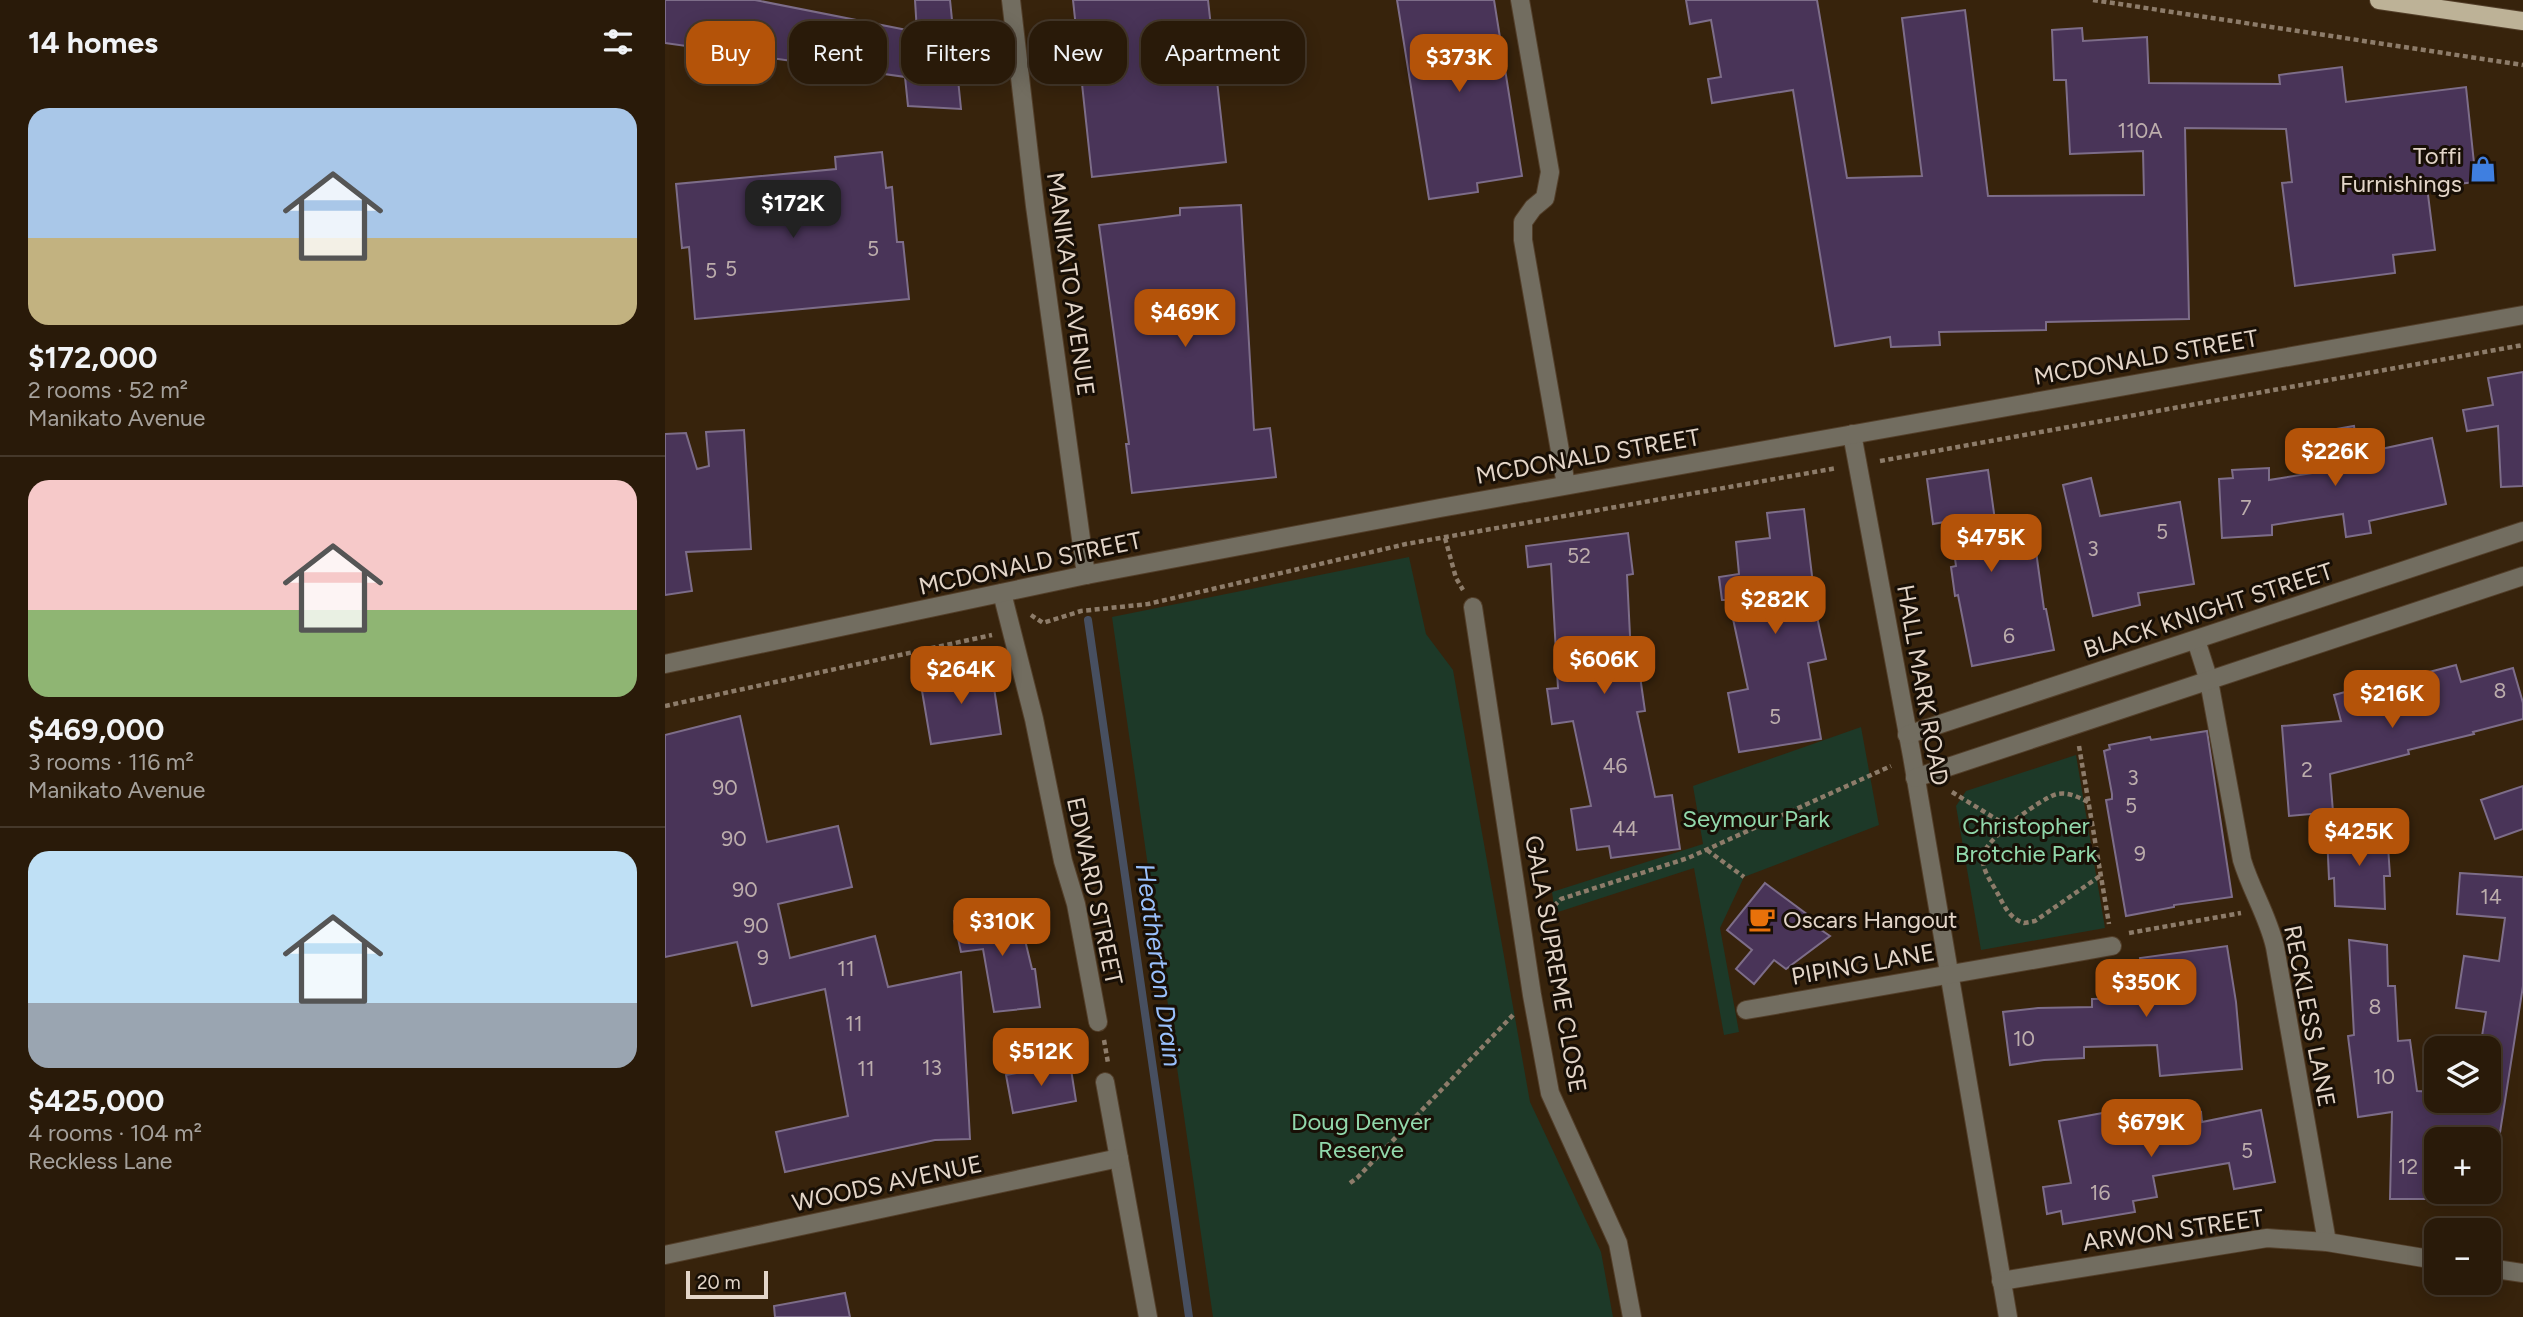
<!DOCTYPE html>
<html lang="en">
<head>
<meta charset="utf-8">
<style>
  body { margin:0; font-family:Figtree,sans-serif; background:#312312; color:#f1f3f6; height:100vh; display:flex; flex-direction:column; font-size:26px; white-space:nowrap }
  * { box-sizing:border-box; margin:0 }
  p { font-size:23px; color:#a5a19c }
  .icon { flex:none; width:38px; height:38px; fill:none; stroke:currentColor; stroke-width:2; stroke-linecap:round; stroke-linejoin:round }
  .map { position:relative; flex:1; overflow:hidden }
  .drawer { display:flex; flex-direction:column; background:#291a09; width:665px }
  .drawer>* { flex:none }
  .hud { position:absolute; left:21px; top:21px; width:665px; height:63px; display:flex; gap:14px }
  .buttons { position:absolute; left:1759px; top:1036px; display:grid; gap:14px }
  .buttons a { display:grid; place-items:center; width:77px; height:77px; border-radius:14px; background:#291a09; box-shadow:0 4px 18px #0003,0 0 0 2px #45382a; font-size:35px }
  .scale { position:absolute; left:21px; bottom:18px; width:82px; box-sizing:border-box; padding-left:7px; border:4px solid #e3d5c8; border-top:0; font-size:19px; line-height:24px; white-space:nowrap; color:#e3d5c8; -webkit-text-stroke:5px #180f06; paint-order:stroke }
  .price { position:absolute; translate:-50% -60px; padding:0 16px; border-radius:14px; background:#b45309; color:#fff; font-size:23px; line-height:46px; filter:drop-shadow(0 2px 4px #0008) }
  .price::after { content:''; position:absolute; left:50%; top:42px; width:21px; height:16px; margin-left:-10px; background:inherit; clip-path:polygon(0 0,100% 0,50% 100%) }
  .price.active { background:#222; color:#fff }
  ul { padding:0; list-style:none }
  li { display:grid; align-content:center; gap:14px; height:371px; padding:0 28px }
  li+li { border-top:2px solid #45382a }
  li span { display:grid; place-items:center; height:217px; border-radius:21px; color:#555 }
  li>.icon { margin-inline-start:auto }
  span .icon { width:126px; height:126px; fill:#fffc; stroke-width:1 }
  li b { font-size:30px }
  h2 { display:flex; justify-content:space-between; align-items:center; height:84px; padding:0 28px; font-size:30px }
  .chip { padding:0 24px; border-radius:21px; background:#291a09; box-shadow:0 4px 18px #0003,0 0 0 2px #45382a; font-size:24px; line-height:63px }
  .chip.active { background:#b45309; color:#fff }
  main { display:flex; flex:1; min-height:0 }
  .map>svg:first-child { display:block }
  .green { fill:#1d3928 }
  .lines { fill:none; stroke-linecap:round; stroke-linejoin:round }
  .stream { stroke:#474f60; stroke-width:8 }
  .building { fill:#493458; stroke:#7d6d89; stroke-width:2 }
  .minor-casing { stroke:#533f2a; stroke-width:20 }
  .major-casing { stroke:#533f2a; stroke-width:20 }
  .path { stroke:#8d7c6a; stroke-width:4.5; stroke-dasharray:5 3.5; stroke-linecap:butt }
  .minor { stroke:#726d60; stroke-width:18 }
  .major { stroke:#bdb297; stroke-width:18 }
  .labels { text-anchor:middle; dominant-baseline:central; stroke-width:6; stroke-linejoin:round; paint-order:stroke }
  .number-label { font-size:21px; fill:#bcadac }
  .poi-label { font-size:24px; fill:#e3d5c8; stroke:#180f06; text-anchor:end }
  .street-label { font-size:24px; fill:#e3d5c8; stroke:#180f06 }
  .park-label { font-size:24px; fill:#91d8ab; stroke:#180f06 }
  .water-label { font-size:26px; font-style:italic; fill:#99c0fc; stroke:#180f06 }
</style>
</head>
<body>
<main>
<section class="drawer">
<h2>14 homes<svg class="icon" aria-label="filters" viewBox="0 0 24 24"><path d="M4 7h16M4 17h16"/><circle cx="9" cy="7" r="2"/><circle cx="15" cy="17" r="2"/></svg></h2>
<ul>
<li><span style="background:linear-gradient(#a9c7e8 60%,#c2b280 0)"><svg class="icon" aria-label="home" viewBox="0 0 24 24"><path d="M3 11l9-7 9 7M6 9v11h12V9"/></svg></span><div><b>$172,000</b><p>2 rooms · 52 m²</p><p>Manikato Avenue</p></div></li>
<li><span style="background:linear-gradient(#f6c9c9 60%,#8fb573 0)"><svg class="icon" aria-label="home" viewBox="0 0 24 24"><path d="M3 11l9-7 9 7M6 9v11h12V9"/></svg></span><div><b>$469,000</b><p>3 rooms · 116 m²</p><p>Manikato Avenue</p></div></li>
<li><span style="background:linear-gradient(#bfe0f5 70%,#9aa5b1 0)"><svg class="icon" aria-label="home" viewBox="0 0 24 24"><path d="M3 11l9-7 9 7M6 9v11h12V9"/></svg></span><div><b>$425,000</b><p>4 rooms · 104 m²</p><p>Reckless Lane</p></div></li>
</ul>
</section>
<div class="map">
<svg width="1858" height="1317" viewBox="0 0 1858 1317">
  <rect width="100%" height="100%" fill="#37230c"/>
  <!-- green -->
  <g class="green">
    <polygon points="744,557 761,634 788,670 865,1102 936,1252 948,1317 548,1317 447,617"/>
    <polygon points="1196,727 1214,825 1079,877 1055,928 1074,1032 1059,1035 1029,868 890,913 887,892 1038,844 1028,786"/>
    <polygon points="1411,755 1440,928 1316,950 1291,806 1301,791"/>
  </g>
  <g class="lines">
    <!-- stream -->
    <polyline class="stream" points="423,620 524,1317"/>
  </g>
  <!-- building -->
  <g class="building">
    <polygon points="0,0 90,0 252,32 250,0 285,0 296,109 243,106 240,77 0,43"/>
    <polygon points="408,0 543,0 561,162 427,177"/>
    <polygon points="732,0 829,0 857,176 812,183 813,192 764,199"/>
    <polygon points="1021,0 1152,0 1182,178 1257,176 1237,18 1300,10 1323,196 1479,195 1478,151 1405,154 1401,80 1389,80 1387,30 1417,28 1418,41 1482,37 1484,83 1615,84 1614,75 1677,67 1681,102 1801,87 1811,182 1762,187 1770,250 1728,255 1730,273 1630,286 1617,183 1627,182 1621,129 1520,128 1524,319 1381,322 1381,330 1274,332 1275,345 1226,347 1225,337 1170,346 1128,90 1047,103 1043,79 1056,77 1046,20 1025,24"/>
    <polygon points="217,152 221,188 227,187 232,242 238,242 244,299 30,319 24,247 17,248 11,184 171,169 170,157"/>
    <polygon points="576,205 589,430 605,428 611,477 467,493 461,444 464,444 434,225 515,215 515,208"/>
    <polygon points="1858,372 1858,486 1836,487 1833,426 1802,431 1798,410 1828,405 1823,378"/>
    <polygon points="1689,426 1693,454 1767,438 1781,504 1704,521 1706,533 1681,537 1678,514 1607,525 1607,535 1557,538 1554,479 1568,478 1567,470 1604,468 1604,480 1654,472 1648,433"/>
    <polygon points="79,430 86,549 21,552 27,591 0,595 0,434 21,433 32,469 44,466 41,432"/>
    <polygon points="1323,470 1333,542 1369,537 1379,609 1381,609 1389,650 1307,666 1293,595 1290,596 1286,567 1291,566 1285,521 1268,524 1262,479"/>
    <polygon points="1426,478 1435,516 1515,502 1529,584 1473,593 1475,605 1428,616 1398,485"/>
    <polygon points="1139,509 1148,584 1145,584 1161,659 1143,663 1156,739 1074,752 1063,693 1083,689 1064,600 1057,600 1054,577 1074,574 1071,542 1105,538 1102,513"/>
    <polygon points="963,533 968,574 962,575 966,656 972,655 980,711 972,712 990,797 1007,795 1015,849 946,858 944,846 912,850 906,809 926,806 908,721 887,724 882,689 893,688 886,564 863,567 861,546"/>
    <polygon points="1791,665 1796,682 1848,668 1858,703 1858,719 1808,732 1809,734 1743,750 1744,754 1665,774 1668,812 1624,816 1617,726 1676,721 1669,695 1695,688 1700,709 1746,697 1741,678"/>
    <polygon points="326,668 336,734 266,744 255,679"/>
    <polygon points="75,716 102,842 173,826 187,887 113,904 125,958 210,936 223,987 296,972 305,1139 270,1140 120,1172 111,1132 183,1116 160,989 87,1006 72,942 0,957 0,735"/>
    <polygon points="1542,731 1567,897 1509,905 1509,907 1461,916 1441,800 1447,799 1447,794 1439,751 1445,749 1444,745 1485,737 1486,740"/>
    <polygon points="1858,786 1858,829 1830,839 1816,800"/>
    <polygon points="1722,831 1725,876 1719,876 1720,909 1670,906 1669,878 1664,879 1662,834"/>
    <polygon points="1795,873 1858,877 1858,986 1834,1139 1771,1139 1771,1199 1725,1199 1727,1112 1693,1117 1683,1036 1689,1035 1684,940 1722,945 1723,986 1730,986 1733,1041 1745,1040 1752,1091 1771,1092 1771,1101 1824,1101 1824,1048 1815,1048 1821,1012 1791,1008 1799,956 1834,961 1840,918 1792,914"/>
    <polygon points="1100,883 1143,915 1140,919 1165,936 1121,969 1109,960 1089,984 1071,969 1087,950 1062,930"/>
    <polygon points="352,907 367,969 370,969 375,1007 329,1012 318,949 296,952 289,921"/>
    <polygon points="1562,946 1571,1002 1577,1069 1495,1076 1492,1045 1419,1047 1419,1058 1379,1060 1345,1065 1338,1012 1373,1008 1427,1007 1427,999 1481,998 1475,958"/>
    <polygon points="405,1063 411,1101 348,1113 341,1075"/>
    <polygon points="1454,1110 1457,1126 1536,1112 1537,1122 1596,1110 1610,1182 1569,1189 1564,1163 1488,1176 1492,1197 1468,1201 1470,1212 1398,1224 1396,1211 1382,1214 1378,1187 1406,1183 1394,1121"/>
    <polygon points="180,1293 185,1317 110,1317 109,1306"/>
  </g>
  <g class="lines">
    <!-- minor casing -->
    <g class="minor-casing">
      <g id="minor">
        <polyline points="346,0 370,206 421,575"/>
        <polyline points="855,0 885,172 880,198 868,208 858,222 858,240 901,485"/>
        <polyline points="1187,434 1247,756 1343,1317"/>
        <polyline points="337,593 369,719 398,861 411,904 433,1022"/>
        <polyline points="808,607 867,995 885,1093 953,1243 967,1317"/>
        <path d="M1531 640 1544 681 1577 860C1586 890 1603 916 1610 947L1662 1242"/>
        <polyline points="0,664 421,575 775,508 1858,315"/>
        <polyline points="1242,735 1858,531"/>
        <polyline points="1250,778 1858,576"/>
        <polyline points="1081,1010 1447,946"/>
        <polyline points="440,1082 483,1317"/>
        <polyline points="0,1255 454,1158"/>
        <polyline points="1824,1268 1858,1273"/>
        <polyline points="1336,1281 1602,1238 1662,1242 1771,1260"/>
      </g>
    </g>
    <!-- major casing -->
    <g class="major-casing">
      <polyline id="major" points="1714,0 1858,21"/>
    </g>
    <!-- path -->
    <g class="path">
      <polyline points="1428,0 1858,65"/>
      <polyline points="1215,461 1858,345"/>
      <polyline points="780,538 791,578 798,590"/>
      <polyline points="366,615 378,623 416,611 483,604 741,544 1172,468"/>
      <polyline points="0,706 327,635"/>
      <polyline points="1414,746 1444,924"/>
      <polyline points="1287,792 1349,830"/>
      <path d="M1423 802C1413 797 1404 792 1392 794 1376 798 1319 840 1318 856 1316 870 1328 884 1334 896 1340 908 1346 919 1359 923L1370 921 1435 876"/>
      <polyline points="1042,850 1079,877"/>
      <polyline points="877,918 896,899 1023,858 1226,766"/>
      <polyline points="1464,933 1576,913"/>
      <polyline points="439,1040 443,1063"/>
      <polyline points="685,1183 692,1178 848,1015"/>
    </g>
    <!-- minor -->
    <use href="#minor" class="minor"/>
    <!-- major -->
    <use href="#major" class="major"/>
  </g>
  <!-- icons -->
  <defs>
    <g id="shop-bare" transform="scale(2.1)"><path d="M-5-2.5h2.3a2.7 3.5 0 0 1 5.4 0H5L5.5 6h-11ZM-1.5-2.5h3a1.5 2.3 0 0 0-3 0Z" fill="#3f7fe0" stroke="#180f06" stroke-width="2.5" paint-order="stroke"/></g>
    <g id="cafe-bare" transform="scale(2.1)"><path d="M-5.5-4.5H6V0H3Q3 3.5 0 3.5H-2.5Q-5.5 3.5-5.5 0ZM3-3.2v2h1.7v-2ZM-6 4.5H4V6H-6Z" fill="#e8710a" stroke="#180f06" stroke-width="2.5" paint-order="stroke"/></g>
  </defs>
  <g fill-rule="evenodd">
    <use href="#shop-bare" x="1818" y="169"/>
    <use href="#cafe-bare" x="1097" y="919"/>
  </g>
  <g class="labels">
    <!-- number labels -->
    <g class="number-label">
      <text x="1475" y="130">110A</text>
      <text x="208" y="248">5</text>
      <text x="66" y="268">5</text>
      <text x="46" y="270">5</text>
      <text x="1581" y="507">7</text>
      <text x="1497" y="531">5</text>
      <text x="1428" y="548">3</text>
      <text x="914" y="555">52</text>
      <text x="1344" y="635">6</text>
      <text x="1835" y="690">8</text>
      <text x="1110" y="716">5</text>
      <text x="950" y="765">46</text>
      <text x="1642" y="769">2</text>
      <text x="1468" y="777">3</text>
      <text x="60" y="787">90</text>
      <text x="1466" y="805">5</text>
      <text x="960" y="828">44</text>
      <text x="69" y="838">90</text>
      <text x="1475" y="853">9</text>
      <text x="80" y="889">90</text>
      <text x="1826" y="896">14</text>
      <text x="91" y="925">90</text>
      <text x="98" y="957">9</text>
      <text x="181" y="968">11</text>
      <text x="1710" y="1006">8</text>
      <text x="189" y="1023">11</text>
      <text x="1359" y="1038">10</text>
      <text x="267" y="1067">13</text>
      <text x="201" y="1068">11</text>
      <text x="1719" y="1076">10</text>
      <text x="1582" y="1150">5</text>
      <text x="1743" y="1166">12</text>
      <text x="1435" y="1192">16</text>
    </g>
    <!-- poi labels -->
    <g class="poi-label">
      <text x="1797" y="155">Toffi<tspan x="1797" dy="28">Furnishings</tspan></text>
      <text x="1118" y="919" text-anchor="start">Oscars Hangout</text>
    </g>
    <!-- street labels -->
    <g class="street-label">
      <text transform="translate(406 284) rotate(82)">MANIKATO AVENUE</text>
      <text transform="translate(1481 357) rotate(-10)">MCDONALD STREET</text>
      <text transform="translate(923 456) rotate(-10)">MCDONALD STREET</text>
      <text transform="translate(365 563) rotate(-12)">MCDONALD STREET</text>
      <text transform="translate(1543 610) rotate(-18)">BLACK KNIGHT STREET</text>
      <text transform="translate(1258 685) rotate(80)">HALL MARK ROAD</text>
      <text transform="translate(430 891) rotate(78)">EDWARD STREET</text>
      <text transform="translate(891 964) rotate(80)">GALA SUPREME CLOSE</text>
      <text transform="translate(1198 964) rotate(-10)">PIPING LANE</text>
      <text transform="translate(1645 1016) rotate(79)">RECKLESS LANE</text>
      <text transform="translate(222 1183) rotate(-12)">WOODS AVENUE</text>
      <text transform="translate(1508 1230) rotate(-8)">ARWON STREET</text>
    </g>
    <!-- park labels -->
    <g class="park-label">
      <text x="1091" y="818">Seymour Park</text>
      <text x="1361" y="825">Christopher<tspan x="1361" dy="28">Brotchie Park</tspan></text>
      <text x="696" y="1121">Doug Denyer<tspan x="696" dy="28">Reserve</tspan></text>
    </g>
    <!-- water labels -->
    <g class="water-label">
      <text transform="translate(494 965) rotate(82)">Heatherton Drain</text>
    </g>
  </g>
</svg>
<div class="buttons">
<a><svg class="icon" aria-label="layers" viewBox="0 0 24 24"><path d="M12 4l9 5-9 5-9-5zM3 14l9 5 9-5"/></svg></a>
<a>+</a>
<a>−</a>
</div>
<div class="scale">20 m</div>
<b class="price" style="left:794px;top:94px">$373K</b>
<b class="price active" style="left:128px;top:240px">$172K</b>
<b class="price" style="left:520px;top:349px">$469K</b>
<b class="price" style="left:1670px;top:488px">$226K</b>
<b class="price" style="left:1326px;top:574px">$475K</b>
<b class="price" style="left:1110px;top:636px">$282K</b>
<b class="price" style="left:939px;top:696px">$606K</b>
<b class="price" style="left:296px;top:706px">$264K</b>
<b class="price" style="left:1727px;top:730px">$216K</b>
<b class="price" style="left:1694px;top:868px">$425K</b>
<b class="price" style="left:337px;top:958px">$310K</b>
<b class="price" style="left:1481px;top:1019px">$350K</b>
<b class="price" style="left:376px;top:1088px">$512K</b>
<b class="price" style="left:1486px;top:1159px">$679K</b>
<div class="hud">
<a class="chip active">Buy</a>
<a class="chip">Rent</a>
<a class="chip">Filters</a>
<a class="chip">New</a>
<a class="chip">Apartment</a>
</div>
</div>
</main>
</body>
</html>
